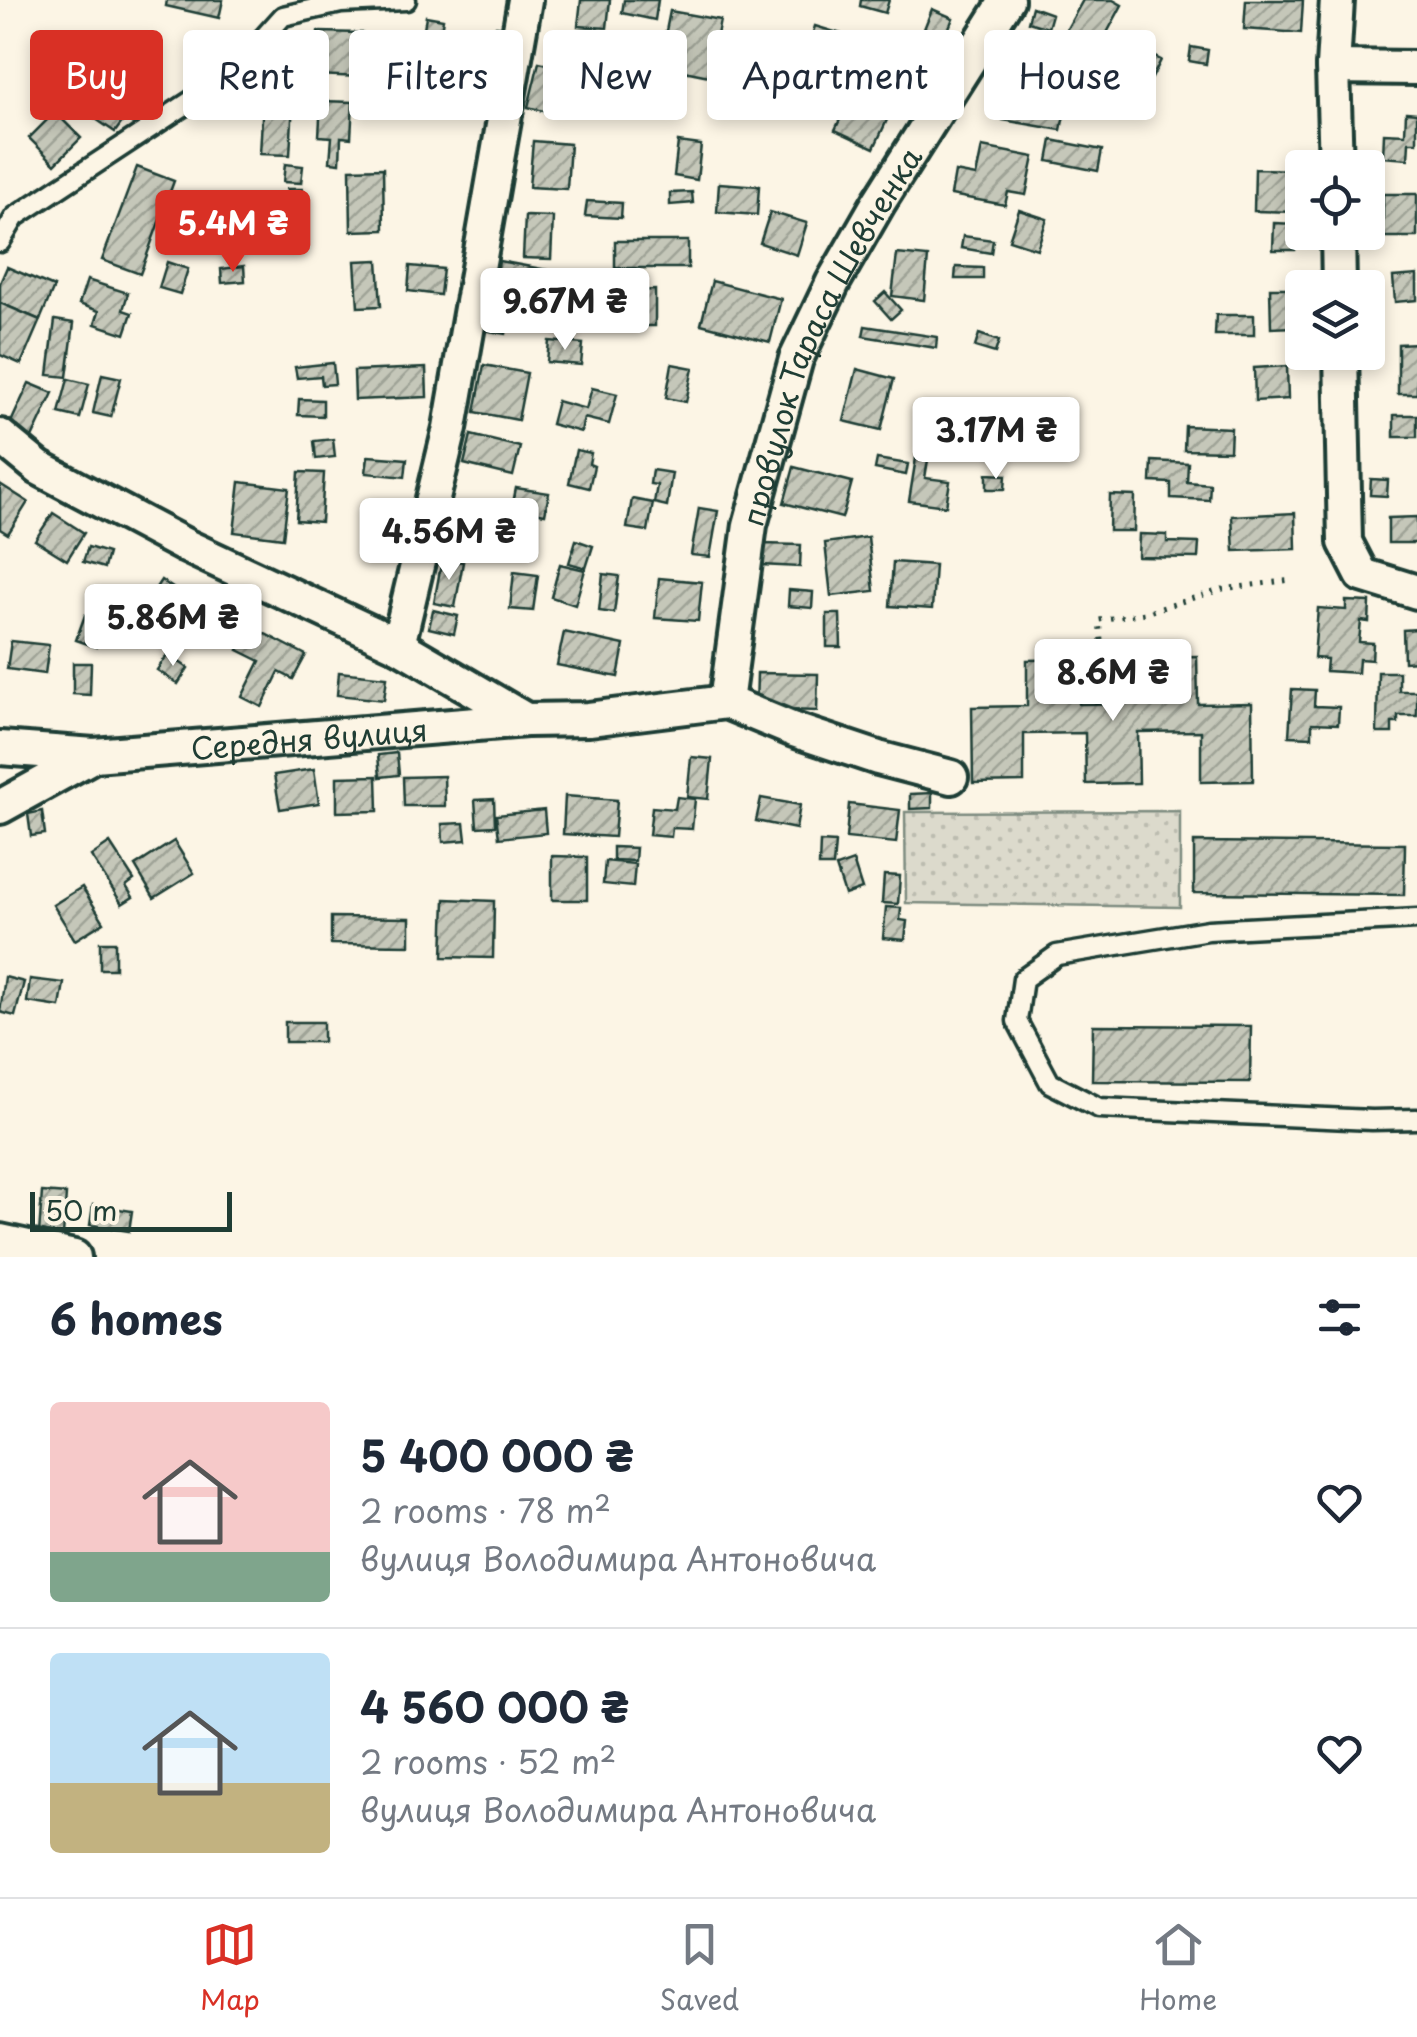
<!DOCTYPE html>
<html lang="en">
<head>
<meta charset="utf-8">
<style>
  body { margin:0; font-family:"Playpen Sans",sans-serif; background:#f2f2f3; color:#1f2937; height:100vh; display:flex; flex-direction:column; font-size:38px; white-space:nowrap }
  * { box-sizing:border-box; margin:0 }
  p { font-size:32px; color:#747a83 }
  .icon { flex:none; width:55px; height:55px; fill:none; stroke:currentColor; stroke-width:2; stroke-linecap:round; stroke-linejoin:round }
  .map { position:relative; height:1257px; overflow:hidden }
  .panel { display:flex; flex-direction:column; background:#fff; flex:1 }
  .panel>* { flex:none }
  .hud { position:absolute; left:30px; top:30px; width:1358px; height:90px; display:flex; gap:20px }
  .controls { position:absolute; left:1285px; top:150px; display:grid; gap:20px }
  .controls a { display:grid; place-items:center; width:100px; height:100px; border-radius:10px; background:#fff; box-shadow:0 5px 15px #0003; font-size:50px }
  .scale { position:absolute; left:30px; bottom:25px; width:202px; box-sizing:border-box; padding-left:10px; border:5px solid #1f3d34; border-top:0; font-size:28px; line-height:35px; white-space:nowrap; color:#1f3d34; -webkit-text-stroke:8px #fcf5e5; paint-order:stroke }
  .price { position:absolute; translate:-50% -85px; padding:0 22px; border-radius:10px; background:#fff; color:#222; font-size:32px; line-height:65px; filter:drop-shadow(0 2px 5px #0008) }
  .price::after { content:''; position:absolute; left:50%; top:60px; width:30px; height:22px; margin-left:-15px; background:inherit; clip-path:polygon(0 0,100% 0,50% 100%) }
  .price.on { background:#d93025; color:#fff }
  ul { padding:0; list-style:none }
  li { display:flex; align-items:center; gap:30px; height:250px; padding:0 50px }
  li+li { border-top:2px solid #e0e1e3 }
  li span { display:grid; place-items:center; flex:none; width:280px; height:200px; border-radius:10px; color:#555 }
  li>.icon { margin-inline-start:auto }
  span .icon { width:120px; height:120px; fill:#fffc; stroke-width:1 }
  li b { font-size:42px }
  h2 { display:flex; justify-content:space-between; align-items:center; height:120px; padding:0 50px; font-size:42px }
  .pill { padding:0 35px; border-radius:10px; background:#fff; box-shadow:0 5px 15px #0003; font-size:35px; line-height:90px }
  .pill.on { background:#d93025; color:#fff }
  .tabs { display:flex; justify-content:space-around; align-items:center; height:140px; border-top:2px solid #e0e1e3; background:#fff; font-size:28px; color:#747a83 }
  .tabs a { display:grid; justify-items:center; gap:5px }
  .tabs .on { color:#d93025 }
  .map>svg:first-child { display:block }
  .park { fill:url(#park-dots); stroke:#7e8c80; stroke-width:2.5 }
  .building { fill:url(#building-hatch); stroke:#1f3d34; stroke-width:2.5 }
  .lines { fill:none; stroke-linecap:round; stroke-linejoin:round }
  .service-casing { stroke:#1f3d34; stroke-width:25 }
  .minor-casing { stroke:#1f3d34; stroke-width:40 }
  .path { stroke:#1f3d34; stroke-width:5; stroke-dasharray:2.5 8; stroke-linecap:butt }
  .service { stroke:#fcf5e5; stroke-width:18 }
  .minor { stroke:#fcf5e5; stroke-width:32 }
  .labels { text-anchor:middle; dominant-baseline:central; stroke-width:9; stroke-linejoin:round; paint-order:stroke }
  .street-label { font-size:30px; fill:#1f3d34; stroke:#fcf5e5 }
</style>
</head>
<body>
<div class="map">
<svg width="1417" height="1257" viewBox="0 0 1417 1257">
  <defs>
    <pattern id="park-dots" width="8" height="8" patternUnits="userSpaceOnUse" patternTransform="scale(2.5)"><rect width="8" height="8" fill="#dcdacc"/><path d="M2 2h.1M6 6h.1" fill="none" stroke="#bcbcb0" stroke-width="1.8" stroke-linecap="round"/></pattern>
    <pattern id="building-hatch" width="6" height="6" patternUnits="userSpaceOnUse" patternTransform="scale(2.5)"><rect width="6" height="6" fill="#c5c7b9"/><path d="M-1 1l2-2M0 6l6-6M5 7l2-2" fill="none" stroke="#9fa397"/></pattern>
  </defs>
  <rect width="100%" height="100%" fill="#fcf5e5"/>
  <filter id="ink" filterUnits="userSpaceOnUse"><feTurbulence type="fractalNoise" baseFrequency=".01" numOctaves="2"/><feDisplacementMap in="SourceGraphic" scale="20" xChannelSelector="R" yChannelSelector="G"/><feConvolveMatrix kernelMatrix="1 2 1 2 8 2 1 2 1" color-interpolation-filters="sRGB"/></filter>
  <g filter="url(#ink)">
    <!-- park -->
    <polygon class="park" points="1180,811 1180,907 906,903 905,812"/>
    <!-- building -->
    <g class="building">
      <polygon points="167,0 223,0 219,18 166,6"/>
      <polygon points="581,0 610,0 607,28 578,26"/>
      <polygon points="624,0 658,0 655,20 622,13"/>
      <polygon points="861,0 889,0 885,13 860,6"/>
      <polygon points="1083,0 1113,0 1122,5 1107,33 1161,60 1152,78 1098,50 1092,61 1059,43"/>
      <polygon points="1246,0 1303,0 1301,33 1244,29"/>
      <polygon points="1032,7 1052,14 1048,28 1028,22"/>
      <polygon points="932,9 953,18 939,53 918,44"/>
      <polygon points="670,11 720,20 709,76 659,66"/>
      <polygon points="426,16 443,19 439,44 465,48 462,70 380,58 383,35 422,41"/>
      <polygon points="496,26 509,27 507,52 498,51 496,85 475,84 478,39 495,40"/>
      <polygon points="815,26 845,35 839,51 810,42"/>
      <polygon points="318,32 362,33 360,77 317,75"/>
      <polygon points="1059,43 1092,61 1069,102 1037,84"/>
      <polygon points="809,44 838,53 830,78 808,72 811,64 803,61"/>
      <polygon points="125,47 163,61 149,98 111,83"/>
      <polygon points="1191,47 1208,50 1206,64 1189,61"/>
      <polygon points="583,54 598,56 592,96 578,94"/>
      <polygon points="539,62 570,69 559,115 528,107"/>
      <polygon points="885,72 932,87 926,104 880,89"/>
      <polygon points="376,77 403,81 400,96 373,91"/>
      <polygon points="854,90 893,107 874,148 835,130"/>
      <polygon points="89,97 123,121 115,132 81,109"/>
      <polygon points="263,100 293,102 290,155 260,154"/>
      <polygon points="1007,100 1065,110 1061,130 1003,120"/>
      <polygon points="321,101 353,102 351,138 341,137 340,163 330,162 332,137 319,136"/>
      <polygon points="55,112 81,138 55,164 29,138"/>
      <polygon points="1406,112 1417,113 1417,142 1409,142 1408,159 1383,157 1384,133 1405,134"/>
      <polygon points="1052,140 1102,150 1098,171 1048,161"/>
      <polygon points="533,141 570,144 567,189 529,187"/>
      <polygon points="678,142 701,145 697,180 674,176"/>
      <polygon points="982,147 1034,157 1026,195 1008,192 1005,205 951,195 955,172 976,176"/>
      <polygon points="285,164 303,166 301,183 283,182"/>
      <polygon points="137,167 174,181 140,274 102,260"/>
      <polygon points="383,168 384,230 351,231 350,169"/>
      <polygon points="1255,169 1297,170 1296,212 1254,211"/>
      <polygon points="719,183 759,186 757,215 717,212"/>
      <polygon points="287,189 302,189 302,223 286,223"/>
      <polygon points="692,192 693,203 670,205 670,193"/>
      <rect x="1383" y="194" width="34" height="43"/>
      <polygon points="587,201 622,203 621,218 585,216"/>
      <polygon points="262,208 263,252 237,252 236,209"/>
      <polygon points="1019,210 1047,219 1037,249 1009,240"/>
      <polygon points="770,212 807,223 797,255 760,243"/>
      <polygon points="525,216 553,217 551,259 523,258"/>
      <polygon points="1274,223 1295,224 1295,250 1273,250"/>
      <polygon points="963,236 993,240 991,253 961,248"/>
      <rect x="615" y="241" width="73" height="27"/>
      <polygon points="897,254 928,257 924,300 892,296"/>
      <polygon points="378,260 381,306 358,307 355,261"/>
      <polygon points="499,261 547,270 540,307 493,299"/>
      <polygon points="167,262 188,269 180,294 159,288"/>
      <polygon points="244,266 245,281 222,283 221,269"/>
      <polygon points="410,266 443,269 440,295 408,291"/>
      <polygon points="7,267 54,287 40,320 0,303 0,283"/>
      <polygon points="956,267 983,268 983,279 955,279"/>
      <polygon points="1417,275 1417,300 1395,302 1393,277"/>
      <polygon points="87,280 128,293 123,310 132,313 125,334 95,324 99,311 79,304"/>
      <polygon points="712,281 781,299 770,342 701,324"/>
      <polygon points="1270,288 1293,288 1294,327 1271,328"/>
      <polygon points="655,290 655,326 628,326 627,313 634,312 634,291"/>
      <polygon points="885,292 901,310 891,319 875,301"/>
      <polygon points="0,303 40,320 21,364 0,355"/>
      <polygon points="483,304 510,309 506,334 478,329"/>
      <polygon points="1216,315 1254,315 1254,335 1215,335"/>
      <polygon points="55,320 74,323 67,377 48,375"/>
      <polygon points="865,326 937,337 936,348 863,336"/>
      <polygon points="979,334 999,341 995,353 975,347"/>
      <polygon points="549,341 583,344 581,365 547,362"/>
      <polygon points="1417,343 1417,394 1398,394 1398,344"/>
      <polygon points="333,363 335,384 322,385 321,376 297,378 295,367"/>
      <polygon points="672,364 693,368 686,402 666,398"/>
      <polygon points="484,365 527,373 518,420 475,412"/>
      <polygon points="1287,366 1288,399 1255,401 1254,368"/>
      <polygon points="426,368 427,397 355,400 354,371"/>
      <polygon points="857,369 894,379 881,430 844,421"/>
      <polygon points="102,374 121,378 111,417 93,413"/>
      <polygon points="68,379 89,384 80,418 59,413"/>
      <polygon points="29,383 53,393 31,440 8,429"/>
      <polygon points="592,388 617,394 609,424 584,418 581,432 551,424 557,401 586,409"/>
      <polygon points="299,399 323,400 323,416 298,415"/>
      <rect x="1394" y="415" width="23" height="22"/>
      <polygon points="1185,426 1231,428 1230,451 1184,450"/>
      <polygon points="471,435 520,447 513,476 464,464"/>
      <polygon points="333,439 335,457 316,459 314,441"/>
      <polygon points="576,450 591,453 589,464 594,466 589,488 569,483"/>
      <polygon points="368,456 407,459 405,477 366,473"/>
      <polygon points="916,458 928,460 925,478 950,481 946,506 909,501"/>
      <polygon points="877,459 908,464 906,475 875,469"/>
      <polygon points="1152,461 1188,463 1187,482 1210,484 1209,500 1171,498 1171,483 1151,482"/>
      <polygon points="794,467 852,482 842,518 784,503"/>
      <polygon points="652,470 672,473 667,506 654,503 657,485 650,484"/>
      <polygon points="299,472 324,473 321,522 296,520"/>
      <polygon points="987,474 1006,475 1005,489 987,489"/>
      <polygon points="1371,479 1388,480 1387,496 1370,495"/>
      <polygon points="240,482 289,488 283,538 234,532"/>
      <polygon points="0,484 28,502 8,534 0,529"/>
      <polygon points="516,488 549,493 545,514 512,508"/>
      <polygon points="1110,495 1135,496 1134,531 1109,531"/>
      <polygon points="632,499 653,503 648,531 627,528"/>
      <polygon points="457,504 485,509 478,546 450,540"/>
      <polygon points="699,508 718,511 710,557 691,555"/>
      <polygon points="53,513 84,533 67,560 35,540"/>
      <polygon points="1295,513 1296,549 1234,551 1232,516"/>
      <polygon points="1417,517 1417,543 1388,543 1388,518"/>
      <polygon points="1139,534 1167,535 1167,542 1199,543 1198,558 1138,557"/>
      <polygon points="868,537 874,591 831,596 825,543"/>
      <polygon points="576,540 593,546 586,568 569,563"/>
      <polygon points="762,544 801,545 800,567 761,565"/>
      <polygon points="88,547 108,553 104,568 83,562"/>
      <polygon points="442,559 463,562 455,607 434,603"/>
      <polygon points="893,562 935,565 932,609 890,606"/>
      <polygon points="560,564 585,570 575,605 551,597"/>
      <polygon points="514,572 538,575 533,611 510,609"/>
      <polygon points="603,574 619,576 614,613 599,611"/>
      <polygon points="659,578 702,582 698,621 655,618"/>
      <polygon points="161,580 195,603 182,623 148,600"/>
      <polygon points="789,590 813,592 812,608 788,606"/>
      <polygon points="1346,601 1370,602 1369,622 1361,621 1359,642 1373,643 1372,660 1359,659 1358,673 1326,671 1327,659 1314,658 1318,608 1346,610"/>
      <polygon points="132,609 151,616 141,644 122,637"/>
      <polygon points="433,610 458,616 454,634 429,628"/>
      <polygon points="827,614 840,614 841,647 827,647"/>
      <polygon points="85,615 105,621 96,647 76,640"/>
      <polygon points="250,626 306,655 293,679 279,672 262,707 242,697 260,661 238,650"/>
      <polygon points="1417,629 1417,661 1404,662 1403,630"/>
      <polygon points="564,632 624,645 618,677 557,665"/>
      <polygon points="11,641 49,645 45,674 7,669"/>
      <polygon points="168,654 188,668 178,684 157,670"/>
      <polygon points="1197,656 1198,704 1252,703 1253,781 1201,782 1201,731 1138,732 1139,783 1086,784 1085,733 1024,734 1024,782 973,783 972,707 1027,706 1027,660 1079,659 1079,704 1142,703 1141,657"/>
      <polygon points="73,663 91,663 90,695 73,694"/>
      <polygon points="339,672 387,677 384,700 337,695"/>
      <polygon points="1378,672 1399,672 1399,691 1417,691 1417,716 1398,716 1398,723 1392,723 1392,733 1377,733"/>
      <polygon points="757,673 818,674 817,711 756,709"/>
      <polygon points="1292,689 1315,690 1314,706 1339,707 1338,724 1312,723 1312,737 1289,736"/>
      <polygon points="397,753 399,775 380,777 378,755"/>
      <polygon points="691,757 712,759 708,799 687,797"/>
      <polygon points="314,769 319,803 280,809 274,775"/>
      <polygon points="377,776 378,811 337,812 337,777"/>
      <polygon points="444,776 445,806 404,806 403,777"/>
      <polygon points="932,793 932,808 910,809 910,794"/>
      <polygon points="565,796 617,800 614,837 563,834"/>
      <polygon points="677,797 695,799 692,829 672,828 671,837 649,835 652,807 675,809"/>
      <polygon points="761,798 800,805 796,829 756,821"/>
      <polygon points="494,799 495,826 477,827 475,800"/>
      <polygon points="849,804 900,810 896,843 846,838"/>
      <polygon points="544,810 546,833 499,838 496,815"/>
      <polygon points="42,811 45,834 31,836 28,814"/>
      <polygon points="464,823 466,840 443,842 442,824"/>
      <polygon points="174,841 194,873 154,898 135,866"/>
      <polygon points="820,842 835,843 833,866 819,866"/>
      <polygon points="1194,842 1405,844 1404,895 1194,893"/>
      <polygon points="110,843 134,880 126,886 133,897 122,904 91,856"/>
      <polygon points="613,847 636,848 635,861 613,860"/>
      <polygon points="552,856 587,857 587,900 552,900"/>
      <polygon points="605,861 635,864 633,887 603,884"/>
      <polygon points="853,861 862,889 845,895 836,867"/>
      <polygon points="884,875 900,876 898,904 882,903"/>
      <polygon points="82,887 104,922 75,940 53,905"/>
      <polygon points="445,899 494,901 493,958 443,957"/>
      <polygon points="886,907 901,908 900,920 907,921 905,940 883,938"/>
      <polygon points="331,917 410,918 410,945 331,944"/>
      <rect x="100" y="942" width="15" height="27"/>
      <polygon points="5,977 24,982 15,1016 0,1012"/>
      <polygon points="30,979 64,983 60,1007 27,1002"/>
      <rect x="285" y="1022" width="38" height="20"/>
      <polygon points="1093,1025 1251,1026 1250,1082 1092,1081"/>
      <polygon points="42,1192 66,1194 63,1236 39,1234"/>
      <polygon points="93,1205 132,1211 129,1231 90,1225"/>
    </g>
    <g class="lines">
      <!-- service casing -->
      <g class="service-casing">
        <g id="service">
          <polyline points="0,242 15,217 229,76 283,16 341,3 406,0"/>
          <polyline points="1417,919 1208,930 1057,955 1023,979 1017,1021 1050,1083 1099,1108 1372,1120 1417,1119"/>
        </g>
      </g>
      <!-- minor casing -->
      <g class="minor-casing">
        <g id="minor">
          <polyline points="1333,67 1417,68"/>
          <polyline points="1336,168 1333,67 1337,0"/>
          <polyline points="1338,232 1339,288"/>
          <polyline points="1341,352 1345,542 1362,575 1417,592"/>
          <polyline points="0,436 39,468 186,546 398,645 526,720"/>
          <polyline points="398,645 450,428 525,0"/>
          <path id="s1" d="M726 702 750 525 796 359 833 282 879 202 1007 0"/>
          <path id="s2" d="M0 748 94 755 526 720 589 719 726 702 794 730 878 758 951 777"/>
          <polyline points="0,807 94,755"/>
          <polyline points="0,1241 74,1257"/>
        </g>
      </g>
      <!-- path -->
      <polyline class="path" points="1107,703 1099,620 1145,613 1223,589 1291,580"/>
      <!-- service -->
      <use href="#service" class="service"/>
      <!-- minor -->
      <use href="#minor" class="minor"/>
    </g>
  </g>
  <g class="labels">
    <!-- street labels -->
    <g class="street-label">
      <text stroke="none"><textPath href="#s1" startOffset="385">провулок Тараса Шевченка</textPath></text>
      <text stroke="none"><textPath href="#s2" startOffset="310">Середня вулиця</textPath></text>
    </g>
  </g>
</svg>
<div class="controls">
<a><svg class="icon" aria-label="locate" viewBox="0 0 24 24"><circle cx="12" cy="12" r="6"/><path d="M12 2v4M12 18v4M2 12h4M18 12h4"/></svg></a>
<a><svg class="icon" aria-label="layers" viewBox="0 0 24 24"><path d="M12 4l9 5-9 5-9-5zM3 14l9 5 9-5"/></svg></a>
</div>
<div class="scale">50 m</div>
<b class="price on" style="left:233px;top:275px">5.4M ₴</b>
<b class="price" style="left:565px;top:353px">9.67M ₴</b>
<b class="price" style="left:996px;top:482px">3.17M ₴</b>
<b class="price" style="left:449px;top:583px">4.56M ₴</b>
<b class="price" style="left:173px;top:669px">5.86M ₴</b>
<b class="price" style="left:1113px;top:724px">8.6M ₴</b>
<div class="hud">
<a class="pill on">Buy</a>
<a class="pill">Rent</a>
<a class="pill">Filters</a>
<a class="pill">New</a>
<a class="pill">Apartment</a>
<a class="pill">House</a>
</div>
</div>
<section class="panel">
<h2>6 homes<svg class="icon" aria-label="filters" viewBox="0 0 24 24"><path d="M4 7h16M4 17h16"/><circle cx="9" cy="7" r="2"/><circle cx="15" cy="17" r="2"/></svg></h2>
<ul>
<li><span style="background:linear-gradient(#f6c9c9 75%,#7fa58c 0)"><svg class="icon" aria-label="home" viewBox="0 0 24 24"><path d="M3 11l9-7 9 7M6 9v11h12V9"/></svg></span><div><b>5 400 000 ₴</b><p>2 rooms · 78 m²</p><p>вулиця Володимира Антоновича</p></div><svg class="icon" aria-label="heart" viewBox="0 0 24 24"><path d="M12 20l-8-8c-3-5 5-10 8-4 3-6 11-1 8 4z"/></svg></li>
<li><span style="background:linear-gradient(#bfe0f5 65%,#c2b280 0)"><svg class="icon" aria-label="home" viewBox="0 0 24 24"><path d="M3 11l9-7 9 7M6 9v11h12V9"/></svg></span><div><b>4 560 000 ₴</b><p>2 rooms · 52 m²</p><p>вулиця Володимира Антоновича</p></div><svg class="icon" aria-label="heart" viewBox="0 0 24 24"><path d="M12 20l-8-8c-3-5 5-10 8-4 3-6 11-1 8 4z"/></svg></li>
</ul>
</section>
<nav class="tabs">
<a class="on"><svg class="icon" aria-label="map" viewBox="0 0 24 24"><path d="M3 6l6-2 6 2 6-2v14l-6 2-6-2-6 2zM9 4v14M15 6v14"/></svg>Map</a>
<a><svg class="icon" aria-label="saved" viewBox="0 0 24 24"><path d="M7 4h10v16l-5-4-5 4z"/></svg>Saved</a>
<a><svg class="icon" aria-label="home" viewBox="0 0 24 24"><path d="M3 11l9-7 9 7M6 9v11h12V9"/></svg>Home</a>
</nav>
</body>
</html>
